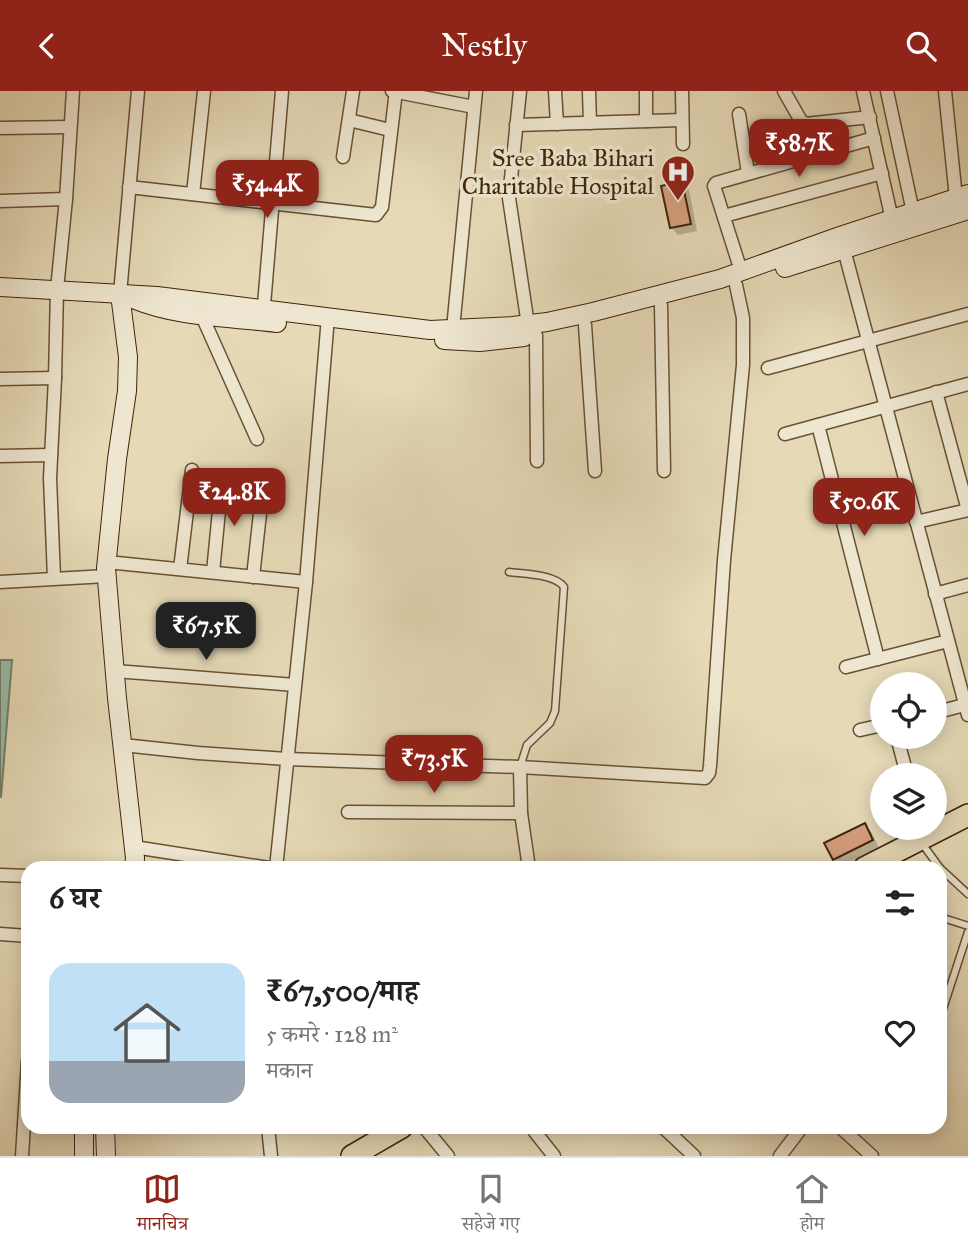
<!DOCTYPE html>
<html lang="hi">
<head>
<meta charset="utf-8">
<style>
  body { margin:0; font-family:"IM FELL Great Primer","Noto Serif Devanagari",serif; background:#f6f6f6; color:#222; height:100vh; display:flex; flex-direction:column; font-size:26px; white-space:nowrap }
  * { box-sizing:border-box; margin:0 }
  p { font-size:23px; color:#767676 }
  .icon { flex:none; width:38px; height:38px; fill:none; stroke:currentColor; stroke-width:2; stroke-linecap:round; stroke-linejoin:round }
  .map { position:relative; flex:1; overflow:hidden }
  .drawer { position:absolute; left:21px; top:770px; width:926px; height:273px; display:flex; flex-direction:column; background:#fff; border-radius:21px; box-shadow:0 4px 18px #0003 }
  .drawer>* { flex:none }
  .controls { position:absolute; left:870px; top:581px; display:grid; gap:14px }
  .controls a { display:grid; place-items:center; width:77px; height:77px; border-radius:50%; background:#fff; box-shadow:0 4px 18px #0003; font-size:35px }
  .price { position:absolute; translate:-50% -60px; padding:0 16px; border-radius:14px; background:#8f2418; color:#fff; font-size:23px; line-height:46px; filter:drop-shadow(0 2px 4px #0008) }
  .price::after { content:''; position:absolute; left:50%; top:42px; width:21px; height:16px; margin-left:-10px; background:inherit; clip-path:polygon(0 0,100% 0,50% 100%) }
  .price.current { background:#222; color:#fff }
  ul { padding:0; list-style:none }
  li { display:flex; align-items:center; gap:21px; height:175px; padding:0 28px }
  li+li { border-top:2px solid #e0e0e0 }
  li span { display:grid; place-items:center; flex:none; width:196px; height:140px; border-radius:21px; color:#555 }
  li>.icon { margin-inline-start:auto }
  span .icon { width:84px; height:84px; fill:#fffc; stroke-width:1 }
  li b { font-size:30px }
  h2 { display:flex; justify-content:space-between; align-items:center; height:84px; padding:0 28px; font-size:30px }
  header { display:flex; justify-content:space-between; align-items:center; height:91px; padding:0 28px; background:#8f2418; color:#fff; font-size:32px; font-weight:600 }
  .menu { display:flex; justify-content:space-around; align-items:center; height:98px; border-top:2px solid #e0e0e0; background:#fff; font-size:19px; color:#767676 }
  .menu a { display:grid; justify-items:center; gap:4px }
  .menu .current { color:#8f2418 }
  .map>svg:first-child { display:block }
  .water { fill:#97bba9; stroke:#747f69; stroke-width:2 }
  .shadow { fill:#0003 }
  .building { fill:#d49d7d; stroke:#402408; stroke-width:2 }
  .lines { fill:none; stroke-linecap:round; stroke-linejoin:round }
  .lane-casing { stroke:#695134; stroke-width:9 }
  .street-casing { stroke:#695134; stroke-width:15 }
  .secondary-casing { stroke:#402408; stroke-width:20 }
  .primary-casing { stroke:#402408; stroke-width:24 }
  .lane { stroke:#eee6d0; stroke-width:6 }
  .street { stroke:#eee6d0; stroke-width:12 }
  .secondary { stroke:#eee6d0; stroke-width:18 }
  .primary { stroke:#e5d9b6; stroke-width:21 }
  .labels { text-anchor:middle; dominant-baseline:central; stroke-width:7; stroke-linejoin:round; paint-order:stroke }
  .poi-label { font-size:24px; fill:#402408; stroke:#eee6d0; text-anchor:end }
</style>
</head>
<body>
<header><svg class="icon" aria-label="back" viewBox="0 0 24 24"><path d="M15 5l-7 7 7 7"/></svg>Nestly<svg class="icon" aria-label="search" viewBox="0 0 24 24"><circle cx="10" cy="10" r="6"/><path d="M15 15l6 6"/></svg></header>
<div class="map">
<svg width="968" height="1065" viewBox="0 0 968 1065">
  <rect width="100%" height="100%" fill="#e5d9b6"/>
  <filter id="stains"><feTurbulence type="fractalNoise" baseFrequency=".00286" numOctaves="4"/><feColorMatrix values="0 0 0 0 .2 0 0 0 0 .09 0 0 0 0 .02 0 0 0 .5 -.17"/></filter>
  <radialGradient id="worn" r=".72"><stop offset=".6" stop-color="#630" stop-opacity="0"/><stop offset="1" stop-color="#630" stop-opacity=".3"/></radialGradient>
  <!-- water -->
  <polygon class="water" points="0,569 12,569 1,706 0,706"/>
  <!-- shadow -->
  <g class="shadow">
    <polygon points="681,92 689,99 697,140 678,144 671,136"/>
    <polygon points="864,734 872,742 879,757 842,775 834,768 827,753"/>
  </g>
  <!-- building -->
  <g class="building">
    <polygon points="682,90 691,133 670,137 661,95"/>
    <polygon points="865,732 873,749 833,769 824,752"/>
  </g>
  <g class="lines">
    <!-- lane casing -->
    <g class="lane-casing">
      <g id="lane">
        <path d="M509 481C524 483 555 483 564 496L555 620 550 632 527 654 520 676"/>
        <polyline points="926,758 940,777"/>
        <polyline points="940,777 968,803"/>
        <polyline points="940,826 968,835"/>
        <polyline points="940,927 968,841"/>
      </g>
    </g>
    <!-- street casing -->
    <g class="street-casing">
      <g id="street">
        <polyline points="392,0 474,16"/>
        <polyline points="520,0 509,107 528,234"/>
        <polyline points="555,0 557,33"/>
        <polyline points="589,0 590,32"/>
        <polyline points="682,0 683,53"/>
        <polyline points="784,0 801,30 806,33 870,26"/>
        <polyline points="863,0 893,133"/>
        <polyline points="887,0 913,121"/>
        <polyline points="945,0 956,107"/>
        <polyline points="739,23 748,82"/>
        <polyline points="349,29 390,39"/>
        <polyline points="646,30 646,0"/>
        <polyline points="516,34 682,29"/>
        <polyline points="0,37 70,36"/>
        <polyline points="343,66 353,0"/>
        <polyline points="129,96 376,124 382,116 396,0"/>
        <polyline points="193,103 204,0"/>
        <polyline points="0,110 66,108"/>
        <polyline points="724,125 882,82"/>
        <polyline points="842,151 968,624"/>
        <polyline points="741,180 714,95 716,92 874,47"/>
        <polyline points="120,203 138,0"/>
        <polyline points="661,214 664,380"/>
        <polyline points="203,220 202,225 257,348"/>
        <polyline points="263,226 282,0"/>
        <polyline points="585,234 595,380"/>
        <polyline points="453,238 476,0"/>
        <polyline points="536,244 537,370"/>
        <polyline points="768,277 968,223"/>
        <polyline points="0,288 55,287"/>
        <polyline points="936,301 968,419"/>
        <polyline points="818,334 878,568"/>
        <polyline points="785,343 968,293"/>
        <polyline points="0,365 51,364"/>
        <polyline points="916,431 968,419"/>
        <polyline points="107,471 306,491"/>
        <polyline points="180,478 192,379"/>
        <polyline points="213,481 222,389"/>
        <polyline points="253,486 264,386"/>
        <polyline points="54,487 50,387 55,287 57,198 66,108 73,0"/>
        <polyline points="0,491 107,485"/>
        <polyline points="935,503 968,494"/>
        <polyline points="846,576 948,550"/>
        <polyline points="115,580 295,594"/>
        <polyline points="934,622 968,613"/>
        <polyline points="860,639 882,634"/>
        <polyline points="897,646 907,684"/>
        <polyline points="123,654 198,662 287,668 520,676 705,687 709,682 710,675 724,469 743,274 743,227 736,194"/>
        <polyline points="520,676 521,722 529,777"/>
        <polyline points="348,721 521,722"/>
        <polyline points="134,756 269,777"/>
        <polyline points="276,777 306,491 328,226"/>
        <polyline points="0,784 28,785"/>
        <polyline points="0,843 28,845"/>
        <polyline points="268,1036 271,1065"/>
        <polyline points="424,1036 448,1065"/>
        <polyline points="663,1036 694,1065"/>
        <polyline points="840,1036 872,1065"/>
        <polyline points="535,1041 554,1065"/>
        <polyline points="22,1065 28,970"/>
        <polyline points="780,1065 802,1036"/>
      </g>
    </g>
    <!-- secondary casing -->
    <g class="secondary-casing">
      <g id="secondary">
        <polyline points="785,177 968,119"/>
        <polyline points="0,196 157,205 430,239 513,235 547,231 593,221 720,188 840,145 968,103"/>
        <polyline points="120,203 128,266 127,300 117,368 106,477 117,607 135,767 134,777"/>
        <path d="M133 208C179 227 229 226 277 232"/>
        <polyline points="444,249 480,251 524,246"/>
        <polyline points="84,1036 84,1065"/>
        <polyline points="105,1036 106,1065"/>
      </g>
    </g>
    <!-- primary casing -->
    <g class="primary-casing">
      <g id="primary">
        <polyline points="864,777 968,724"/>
        <polyline points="352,1065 402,1036"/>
      </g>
    </g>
    <!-- lane -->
    <use href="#lane" class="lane"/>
    <!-- street -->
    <use href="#street" class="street"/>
    <!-- secondary -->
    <use href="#secondary" class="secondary"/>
    <!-- primary -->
    <use href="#primary" class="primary"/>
  </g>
  <!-- icons -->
  <defs>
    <g id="hospital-pin" transform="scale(1.75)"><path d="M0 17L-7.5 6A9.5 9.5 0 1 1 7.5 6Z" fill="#8f2418" stroke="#eee6d0"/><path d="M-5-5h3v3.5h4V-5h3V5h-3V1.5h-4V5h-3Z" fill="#fff"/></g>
  </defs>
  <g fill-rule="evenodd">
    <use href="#hospital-pin" x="678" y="81"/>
  </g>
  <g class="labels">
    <!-- poi labels -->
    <g class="poi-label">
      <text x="654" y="67">Sree Baba Bihari<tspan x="654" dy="28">Charitable Hospital</tspan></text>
    </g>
  </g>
  <rect width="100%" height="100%" filter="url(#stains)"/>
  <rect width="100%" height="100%" fill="url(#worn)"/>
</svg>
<div class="controls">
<a><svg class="icon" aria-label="locate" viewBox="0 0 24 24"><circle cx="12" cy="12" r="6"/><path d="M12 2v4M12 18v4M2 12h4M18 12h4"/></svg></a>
<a><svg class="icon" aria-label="layers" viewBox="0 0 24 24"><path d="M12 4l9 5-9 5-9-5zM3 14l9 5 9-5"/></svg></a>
</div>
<b class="price" style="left:799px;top:88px">₹58.7K</b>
<b class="price" style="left:267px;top:129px">₹54.4K</b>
<b class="price" style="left:234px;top:437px">₹24.8K</b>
<b class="price" style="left:864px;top:447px">₹50.6K</b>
<b class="price current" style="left:206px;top:571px">₹67.5K</b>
<b class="price" style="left:434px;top:704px">₹73.5K</b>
<section class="drawer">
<h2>6 घर<svg class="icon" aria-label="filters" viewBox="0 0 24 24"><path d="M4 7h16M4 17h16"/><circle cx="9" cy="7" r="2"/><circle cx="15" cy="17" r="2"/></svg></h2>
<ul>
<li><span style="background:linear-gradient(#bfe0f5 70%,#9aa5b1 0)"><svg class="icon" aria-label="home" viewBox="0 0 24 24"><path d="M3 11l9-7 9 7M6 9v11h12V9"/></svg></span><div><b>₹67,500/माह</b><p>5 कमरे · 128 m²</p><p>मकान</p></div><svg class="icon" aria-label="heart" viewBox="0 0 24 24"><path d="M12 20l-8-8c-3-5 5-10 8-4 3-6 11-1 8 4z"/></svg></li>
</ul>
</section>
</div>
<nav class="menu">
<a class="current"><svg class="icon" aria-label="map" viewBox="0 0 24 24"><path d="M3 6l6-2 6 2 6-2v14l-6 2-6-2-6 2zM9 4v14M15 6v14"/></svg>मानचित्र</a>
<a><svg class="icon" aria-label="saved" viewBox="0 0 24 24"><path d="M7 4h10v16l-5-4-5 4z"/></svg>सहेजे गए</a>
<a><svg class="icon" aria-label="home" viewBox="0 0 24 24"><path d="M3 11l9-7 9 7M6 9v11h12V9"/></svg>होम</a>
</nav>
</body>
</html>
